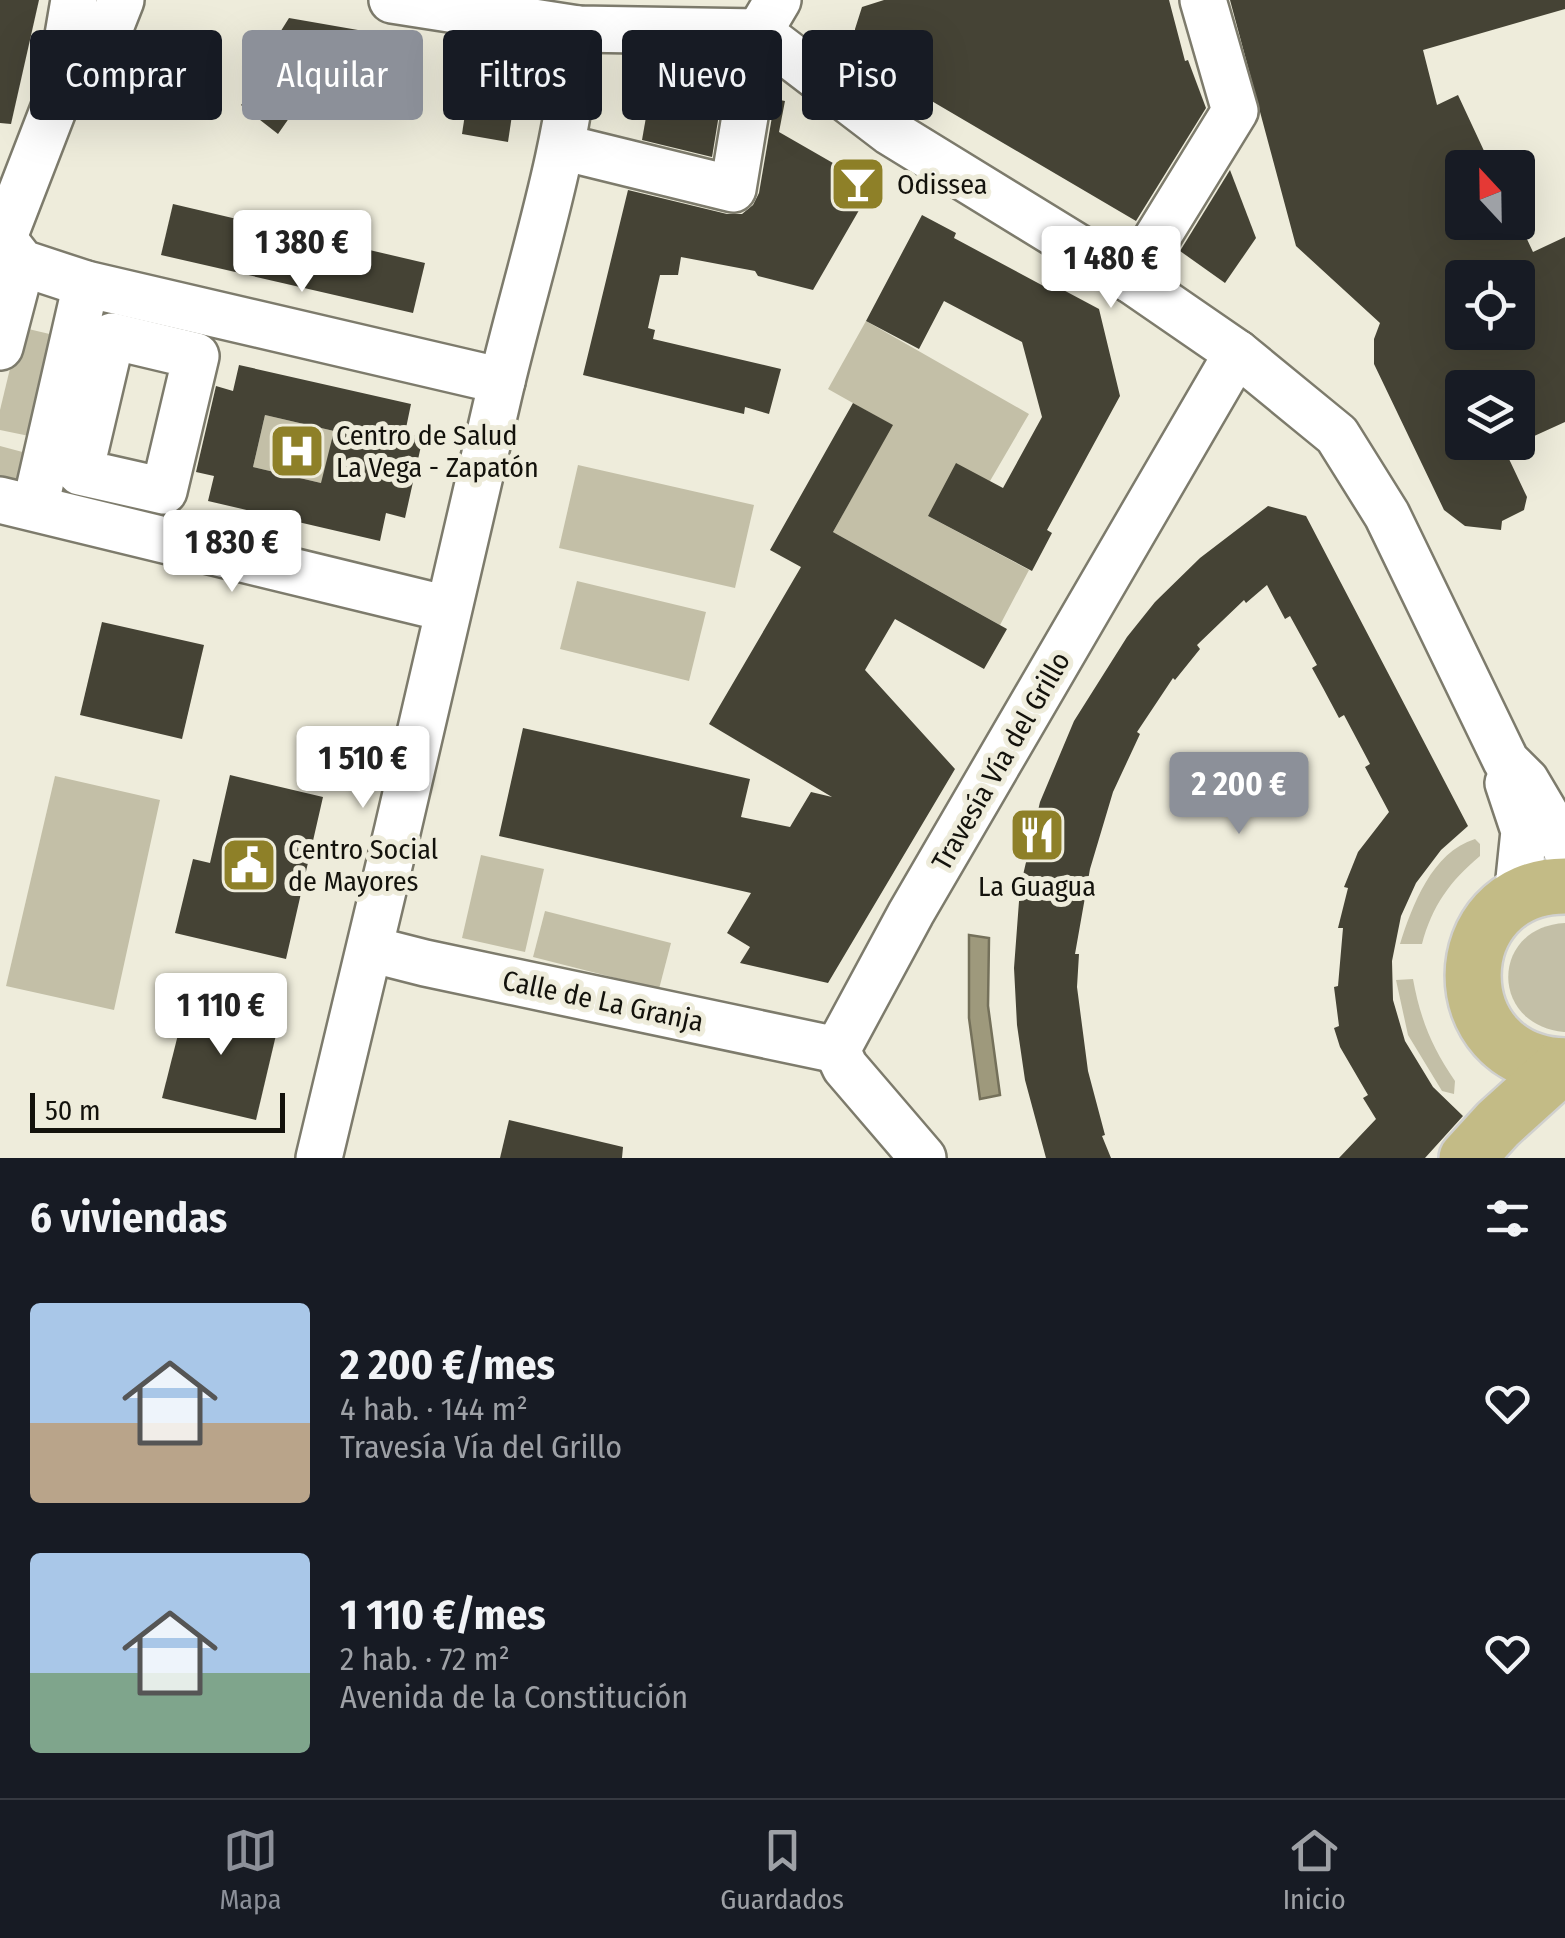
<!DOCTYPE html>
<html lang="es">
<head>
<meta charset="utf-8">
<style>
  body { margin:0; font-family:"Fira Sans Condensed",sans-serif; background:#242831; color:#f1f3f6; height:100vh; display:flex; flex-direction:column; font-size:38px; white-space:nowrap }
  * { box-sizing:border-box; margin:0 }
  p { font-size:32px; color:#9ea1a6 }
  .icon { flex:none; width:55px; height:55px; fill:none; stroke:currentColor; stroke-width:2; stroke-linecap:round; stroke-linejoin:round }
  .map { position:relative; height:1158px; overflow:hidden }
  .drawer { display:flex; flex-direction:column; background:#171b24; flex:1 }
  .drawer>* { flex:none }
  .top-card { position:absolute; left:30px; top:30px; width:1000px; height:90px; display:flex; gap:20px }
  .needle { width:65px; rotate:338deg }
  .buttons { position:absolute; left:1445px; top:150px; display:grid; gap:20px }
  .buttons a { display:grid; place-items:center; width:90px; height:90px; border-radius:10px; background:#171b24; box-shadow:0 10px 40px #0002; font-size:50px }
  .scale { position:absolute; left:30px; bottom:25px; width:255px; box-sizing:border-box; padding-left:10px; border:5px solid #13120c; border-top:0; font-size:28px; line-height:35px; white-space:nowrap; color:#13120c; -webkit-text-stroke:8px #eeecdb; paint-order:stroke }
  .price { position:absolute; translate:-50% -85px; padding:0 22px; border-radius:10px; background:#fff; color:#222; font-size:32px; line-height:65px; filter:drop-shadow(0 2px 5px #0008) }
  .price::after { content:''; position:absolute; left:50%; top:60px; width:30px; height:22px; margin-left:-15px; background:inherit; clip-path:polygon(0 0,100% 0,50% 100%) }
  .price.current { background:#8c9099; color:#fff }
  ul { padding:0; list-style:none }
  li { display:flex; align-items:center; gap:30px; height:250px; padding:0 30px }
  li span { display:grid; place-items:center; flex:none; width:280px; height:200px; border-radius:10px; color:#555 }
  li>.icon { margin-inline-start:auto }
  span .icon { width:120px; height:120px; fill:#fffc; stroke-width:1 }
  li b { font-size:42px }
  h2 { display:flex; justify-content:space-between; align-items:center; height:120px; padding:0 30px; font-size:42px }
  .tag { padding:0 35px; border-radius:10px; background:#171b24; box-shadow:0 10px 40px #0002; font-size:35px; line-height:90px }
  .tag.current { background:#8c9099; color:#fff }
  .tabs { display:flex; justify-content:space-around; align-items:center; height:140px; border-top:2px solid #363941; background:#171b24; font-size:28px; color:#9ea1a6 }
  .tabs a { display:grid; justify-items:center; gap:5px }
  .tabs .current { color:#8c9099 }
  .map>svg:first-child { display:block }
  .green { fill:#c3bfa7 }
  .water { fill:#9e997c; stroke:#74705a; stroke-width:2.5 }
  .building { fill:#454335; fill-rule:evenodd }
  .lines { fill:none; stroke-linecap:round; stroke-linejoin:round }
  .minor-casing { stroke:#7d7b6c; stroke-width:50 }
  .major-casing { stroke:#d0d0ce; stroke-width:60 }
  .minor { stroke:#fff; stroke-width:45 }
  .major { stroke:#c3bb86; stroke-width:55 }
  .labels { text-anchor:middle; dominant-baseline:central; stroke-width:10; stroke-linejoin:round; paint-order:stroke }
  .poi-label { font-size:28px; fill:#13120c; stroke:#eeecdb; text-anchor:start }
  .street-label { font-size:28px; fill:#13120c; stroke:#eeecdb }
</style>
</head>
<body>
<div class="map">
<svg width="1565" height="1158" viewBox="0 0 1565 1158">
  <rect width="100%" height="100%" fill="#eeecdb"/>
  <!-- green -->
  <g class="green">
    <polygon points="866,321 1029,414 990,481 928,516 1029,570 1000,625 833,532 892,425 828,389"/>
    <polygon points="20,327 58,336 34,437 0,430 0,410"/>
    <polygon points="265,415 334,431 355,491 253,467"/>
    <path d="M0 446 30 454C23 473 22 482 0 481Z"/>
    <polygon points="578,465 754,505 735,588 559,548"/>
    <polygon points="577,581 706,612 689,681 560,649"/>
    <polygon points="55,776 160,800 114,1010 6,986"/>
    <path d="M1475 839 1480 844V856C1450 881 1432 906 1422 944H1400C1412 906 1432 852 1475 839Z"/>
    <polygon points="481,855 544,869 525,952 462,938"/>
    <polygon points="545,911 671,943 659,989 533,957"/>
    <path d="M1565 923V1032H1564C1489 1025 1490 927 1565 923Z"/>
    <path d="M1413 979C1420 1018 1432 1048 1455 1081L1454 1094 1442 1091 1408 1035 1396 980Z"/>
  </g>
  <!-- water -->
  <polygon class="water" points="969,935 989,938 988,1006 1000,1095 980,1099 969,1018"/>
  <!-- building -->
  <g class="building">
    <polygon points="0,0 39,0 11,124 0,123"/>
    <polygon points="884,0 1169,0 1185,61 1188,60 1206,108 1136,221 855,56 855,29 862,7"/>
    <path d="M1230 0H1565V9L1423 50 1437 105 1458 95 1492 168H1462V222H1519L1533 252 1565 237V422L1532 437 1518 406V388H1462V442H1501L1527 497 1524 510 1502 521 1501 530 1465 526 1444 510 1374 364V339L1380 323 1296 246ZM1462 278H1518V332H1462Z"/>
    <polygon points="289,18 381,34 371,91 315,81 278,134 241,105 249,96 247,85"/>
    <polygon points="476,41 522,48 508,142 462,134"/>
    <polygon points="652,83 722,96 712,157 642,140"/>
    <polygon points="775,99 785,101 779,132 873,186 813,290 758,276 755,271 681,257 678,275 660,275 648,328 655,330 653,339 781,369 769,414 745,407 744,414 583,375 628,190 727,214 742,214 753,205 759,193"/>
    <polygon points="1230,170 1256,238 1225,283 1180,251"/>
    <polygon points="173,204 425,263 413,313 161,255"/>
    <polygon points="922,215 956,233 954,238 1051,290 1054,285 1099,309 1120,396 1047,530 1052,533 1032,571 928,516 956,463 1003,488 1042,417 1022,342 944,301 919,349 866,321"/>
    <path d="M239 365 411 404 405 433 423 437 405 518 386 513 380 541 208 501 214 476 196 472 216 386 233 391ZM265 415 334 431 321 483 253 467Z"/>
    <polygon points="853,403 893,425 833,532 1007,629 984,669 895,619 865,670 955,769 828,983 740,963 750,947 727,933 751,893 499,836 523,728 750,779 741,817 790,827 811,792 832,797 709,724 801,567 770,550"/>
    <polygon points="1268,506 1306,516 1468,826 1441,850 1416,883 1401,916 1392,961 1393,1000 1405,1041 1433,1087 1463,1116 1425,1158 1339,1158 1376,1119 1363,1098 1368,1095 1340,1047 1334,1028 1339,1026 1334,987 1338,986 1343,928 1338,928 1348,888 1344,887 1358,852 1389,812 1365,767 1370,764 1344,715 1339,718 1323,688 1312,668 1317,665 1290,616 1285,619 1267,585 1246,603 1244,600 1222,621 1197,645 1200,649 1175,680 1173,678 1137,732 1140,734 1113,792 1090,869 1075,954 1079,954 1077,987 1088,1071 1105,1135 1102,1136 1111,1158 1046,1158 1025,1080 1017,1025 1014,968 1020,888 1040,802 1074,721 1127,637 1155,602 1200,558"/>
    <polygon points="102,622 204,645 182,739 80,715"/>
    <polygon points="230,775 323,797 286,959 175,933 193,859 210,863"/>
    <polygon points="188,995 280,1018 256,1120 162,1098"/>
    <polygon points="509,1120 623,1147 622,1158 500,1158"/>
  </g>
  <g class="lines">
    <!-- minor casing -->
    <g class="minor-casing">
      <g id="minor">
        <polyline points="392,0 578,29 759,32"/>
        <polyline points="759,32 890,132 1131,280 1237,353 1337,435 1387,515 1506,761 1526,781 1565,847"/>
        <polyline points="61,94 108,33 121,0"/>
        <polyline points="562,147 733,189 759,32 778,0"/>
        <polyline points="0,235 22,263 86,284 502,381"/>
        <polyline points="4,237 57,100 74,0"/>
        <polyline points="1131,280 1235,111 1203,0"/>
        <polygon points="112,336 196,356 164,491 80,472"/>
        <polyline points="0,347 22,263"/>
        <polyline points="0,500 448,609"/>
        <polyline points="35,507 86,284"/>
        <polyline points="1508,783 1524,831 1517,898"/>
        <polyline points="370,949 425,963 837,1050"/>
        <polyline points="837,1050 911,913 1237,353"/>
        <polyline points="837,1050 845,1067 923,1158"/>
        <path d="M319 1158C381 905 439 652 498 398 526 276 569 155 578 29"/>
      </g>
    </g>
    <!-- major casing -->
    <g class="major-casing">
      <g id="major">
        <path d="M1565 886C1444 886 1441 1063 1565 1066"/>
        <polyline points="1467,1158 1498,1124 1562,1066"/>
      </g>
    </g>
    <!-- minor -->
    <use href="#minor" class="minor"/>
    <!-- major -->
    <use href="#major" class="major"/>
  </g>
  <!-- icons -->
  <defs>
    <g id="bar-square" transform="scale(2.875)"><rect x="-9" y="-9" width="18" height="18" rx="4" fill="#8e8028" stroke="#eeecdb"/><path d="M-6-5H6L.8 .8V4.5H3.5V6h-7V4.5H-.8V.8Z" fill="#fff"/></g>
    <g id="hospital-square" transform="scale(2.875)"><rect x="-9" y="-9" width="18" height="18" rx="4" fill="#8e8028" stroke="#eeecdb"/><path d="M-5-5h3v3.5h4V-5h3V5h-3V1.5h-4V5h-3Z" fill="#fff"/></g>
    <g id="restaurant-square" transform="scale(2.875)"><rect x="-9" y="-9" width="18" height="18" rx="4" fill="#8e8028" stroke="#eeecdb"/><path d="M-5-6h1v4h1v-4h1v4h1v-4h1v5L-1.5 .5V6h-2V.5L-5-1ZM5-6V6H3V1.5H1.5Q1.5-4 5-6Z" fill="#fff"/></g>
    <g id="civic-square" transform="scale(2.875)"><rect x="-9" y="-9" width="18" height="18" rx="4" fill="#8e8028" stroke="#eeecdb"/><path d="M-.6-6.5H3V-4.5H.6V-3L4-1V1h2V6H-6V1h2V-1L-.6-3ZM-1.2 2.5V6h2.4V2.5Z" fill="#fff"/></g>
  </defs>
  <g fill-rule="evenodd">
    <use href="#bar-square" x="858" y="184"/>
    <use href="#hospital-square" x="297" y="451"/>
    <use href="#restaurant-square" x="1037" y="835"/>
    <use href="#civic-square" x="249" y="865"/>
  </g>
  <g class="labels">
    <!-- poi labels -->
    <g class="poi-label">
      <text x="897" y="184">Odissea</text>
      <text x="336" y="435">Centro de Salud<tspan x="336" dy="32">La Vega - Zapatón</tspan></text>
      <text x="288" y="849">Centro Social<tspan x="288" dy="32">de Mayores</tspan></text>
      <text x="1037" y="886" text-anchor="middle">La Guagua</text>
    </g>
    <!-- street labels -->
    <g class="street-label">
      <text transform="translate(1001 761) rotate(-60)">Travesía Vía del Grillo</text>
      <text transform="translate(603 1001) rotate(12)">Calle de La Granja</text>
    </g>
  </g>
</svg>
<div class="buttons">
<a><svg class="needle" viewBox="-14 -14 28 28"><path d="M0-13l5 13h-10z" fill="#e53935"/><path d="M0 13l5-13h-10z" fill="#9ea1a6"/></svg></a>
<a><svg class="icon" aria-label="locate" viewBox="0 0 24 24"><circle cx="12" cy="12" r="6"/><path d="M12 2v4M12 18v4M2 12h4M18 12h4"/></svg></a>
<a><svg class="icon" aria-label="layers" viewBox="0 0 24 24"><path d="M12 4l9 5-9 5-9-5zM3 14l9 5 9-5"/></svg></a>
</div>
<div class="scale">50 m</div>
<b class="price" style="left:302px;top:295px">1 380 €</b>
<b class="price" style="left:1111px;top:311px">1 480 €</b>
<b class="price" style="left:232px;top:595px">1 830 €</b>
<b class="price" style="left:363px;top:811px">1 510 €</b>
<b class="price current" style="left:1239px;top:837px">2 200 €</b>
<b class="price" style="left:221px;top:1058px">1 110 €</b>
<div class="top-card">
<a class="tag">Comprar</a>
<a class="tag current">Alquilar</a>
<a class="tag">Filtros</a>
<a class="tag">Nuevo</a>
<a class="tag">Piso</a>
</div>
</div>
<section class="drawer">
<h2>6 viviendas<svg class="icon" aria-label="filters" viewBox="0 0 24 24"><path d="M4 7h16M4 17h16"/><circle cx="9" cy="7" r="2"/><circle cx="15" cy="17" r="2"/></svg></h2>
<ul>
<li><span style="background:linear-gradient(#a9c7e8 60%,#b9a48a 0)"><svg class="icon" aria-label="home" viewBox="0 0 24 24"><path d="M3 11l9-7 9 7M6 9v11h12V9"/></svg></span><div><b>2 200 €/mes</b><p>4 hab. · 144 m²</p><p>Travesía Vía del Grillo</p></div><svg class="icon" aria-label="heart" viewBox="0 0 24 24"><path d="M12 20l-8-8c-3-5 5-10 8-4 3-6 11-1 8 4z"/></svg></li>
<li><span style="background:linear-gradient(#a9c7e8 60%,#7fa58c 0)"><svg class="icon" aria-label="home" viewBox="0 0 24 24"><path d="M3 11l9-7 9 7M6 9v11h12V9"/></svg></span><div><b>1 110 €/mes</b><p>2 hab. · 72 m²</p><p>Avenida de la Constitución</p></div><svg class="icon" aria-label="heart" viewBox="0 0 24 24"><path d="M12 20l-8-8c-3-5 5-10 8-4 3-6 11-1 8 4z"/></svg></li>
</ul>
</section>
<nav class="tabs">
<a class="current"><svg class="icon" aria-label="map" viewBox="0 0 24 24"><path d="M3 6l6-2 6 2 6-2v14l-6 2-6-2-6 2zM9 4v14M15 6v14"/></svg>Mapa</a>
<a><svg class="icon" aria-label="saved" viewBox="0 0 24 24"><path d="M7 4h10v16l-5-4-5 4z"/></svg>Guardados</a>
<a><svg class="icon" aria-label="home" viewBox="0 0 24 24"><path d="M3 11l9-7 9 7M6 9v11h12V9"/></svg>Inicio</a>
</nav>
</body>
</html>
